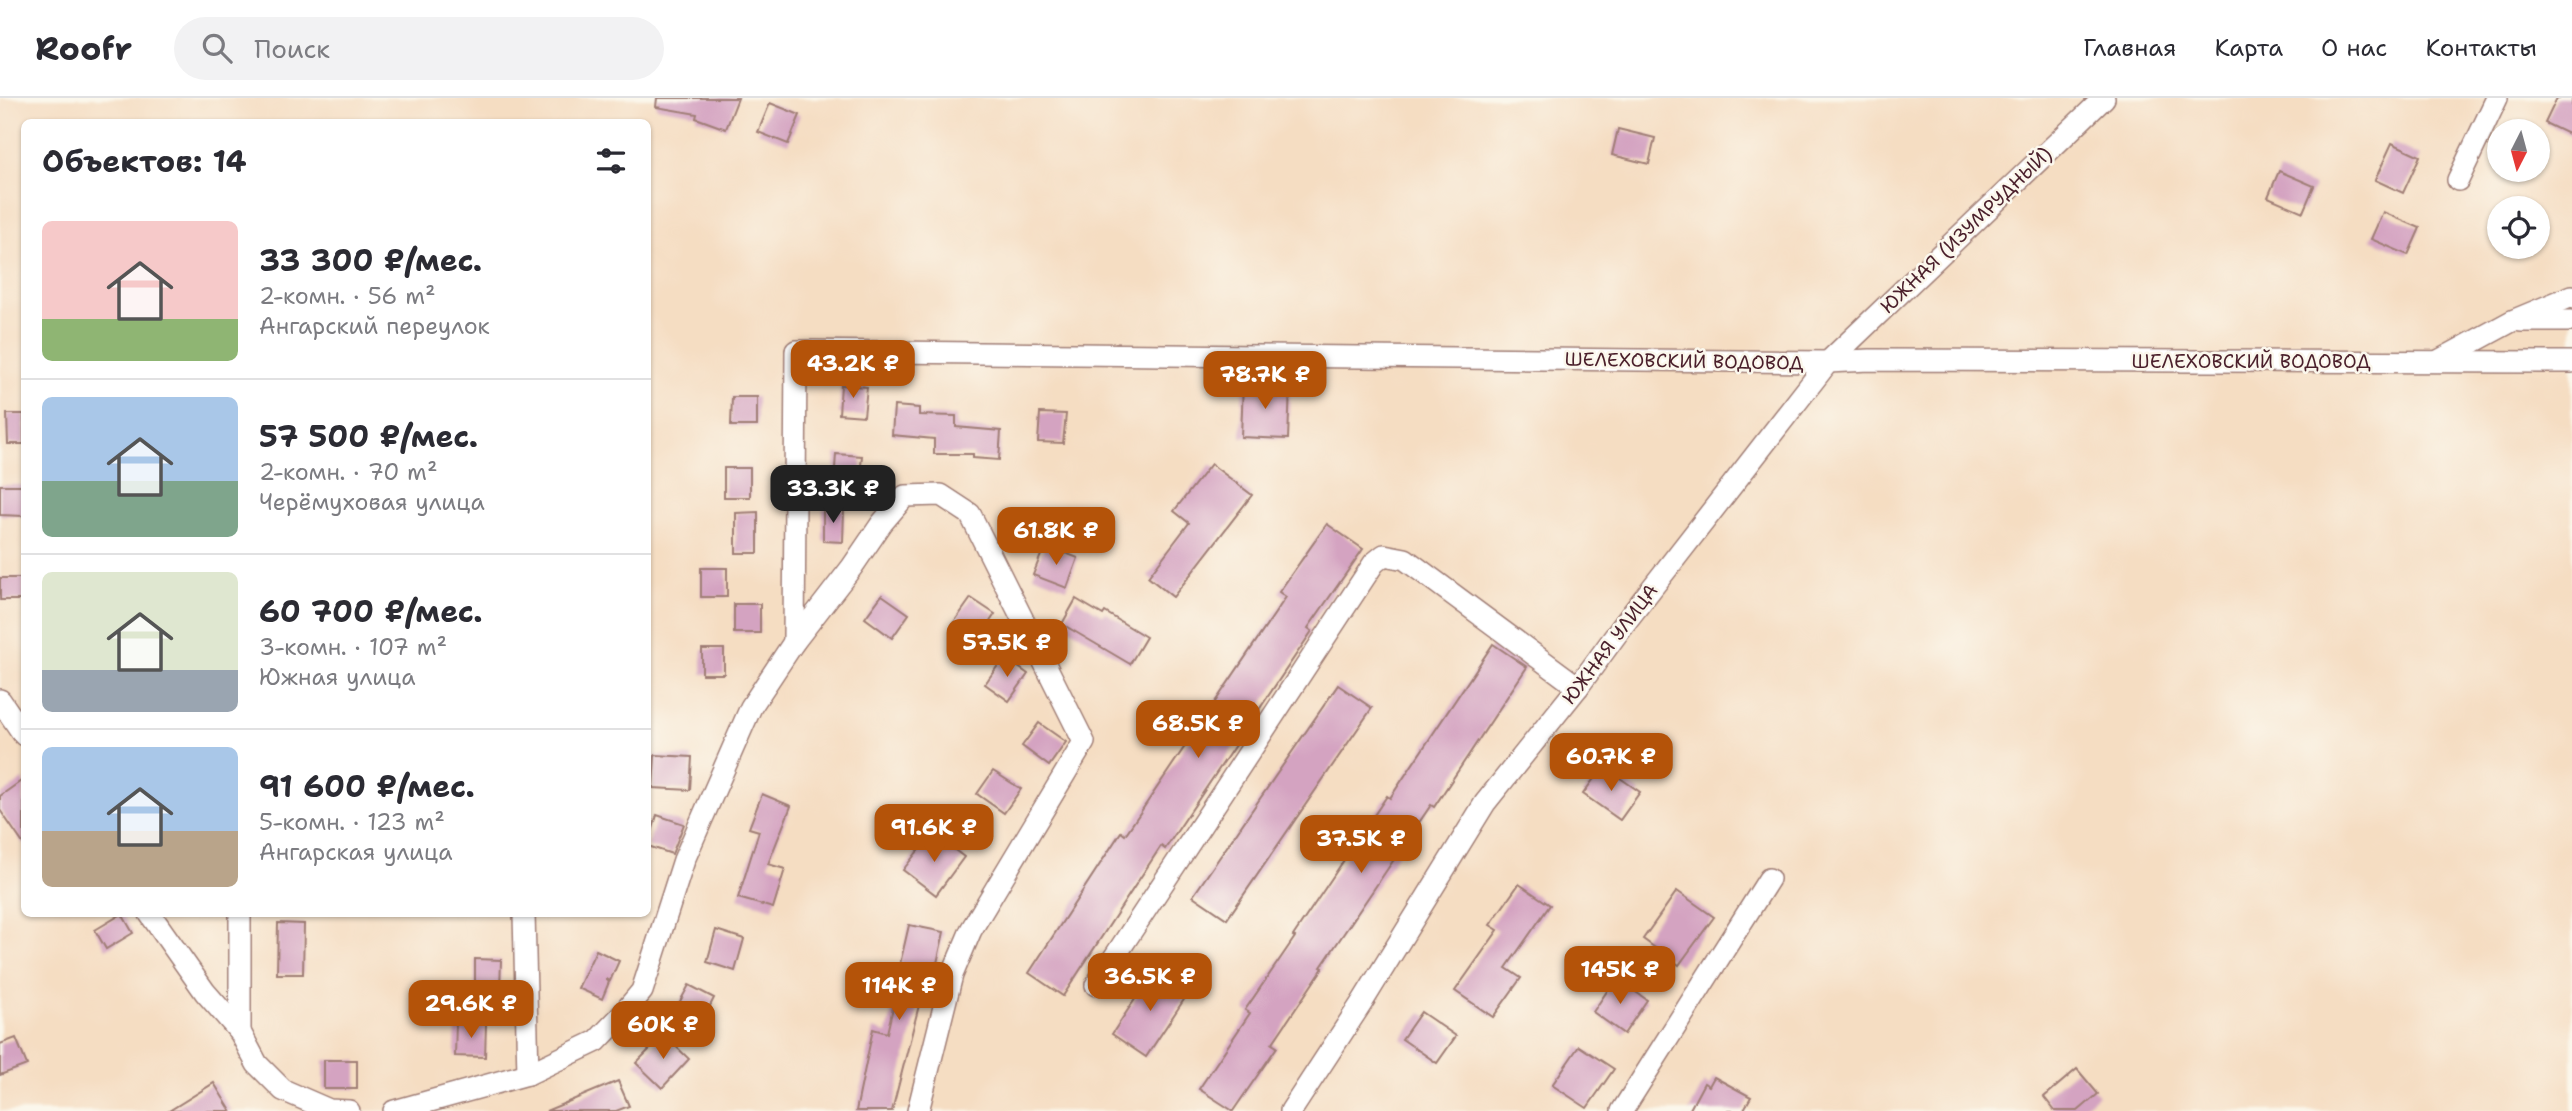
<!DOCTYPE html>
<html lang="ru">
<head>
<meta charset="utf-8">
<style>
  body { margin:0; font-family:"Shantell Sans",sans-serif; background:#f2f2f3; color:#2b2b33; height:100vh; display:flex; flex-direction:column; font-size:26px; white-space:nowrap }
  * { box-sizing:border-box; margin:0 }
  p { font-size:23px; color:#7c7c81 }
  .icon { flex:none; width:38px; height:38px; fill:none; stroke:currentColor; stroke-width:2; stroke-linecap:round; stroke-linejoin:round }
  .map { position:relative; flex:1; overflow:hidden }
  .details { position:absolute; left:21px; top:21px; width:630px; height:798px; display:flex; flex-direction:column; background:#fff; border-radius:10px; box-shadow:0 2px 5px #0004 }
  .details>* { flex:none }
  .needle { width:46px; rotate:186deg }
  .buttons { position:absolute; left:2487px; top:21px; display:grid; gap:14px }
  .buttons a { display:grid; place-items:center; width:63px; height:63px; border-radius:50%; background:#fff; box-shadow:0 2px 5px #0004; font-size:35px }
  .price { position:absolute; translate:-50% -60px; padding:0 16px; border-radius:14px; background:#b45309; color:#fff; font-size:23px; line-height:46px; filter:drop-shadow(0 2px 4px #0008) }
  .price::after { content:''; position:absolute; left:50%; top:42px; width:21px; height:16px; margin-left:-10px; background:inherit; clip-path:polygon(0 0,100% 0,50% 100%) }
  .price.current { background:#222; color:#fff }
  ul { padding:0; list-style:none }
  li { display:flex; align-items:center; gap:21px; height:175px; padding:0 21px }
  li+li { border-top:2px solid #e1e1e2 }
  li span { display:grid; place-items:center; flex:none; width:196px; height:140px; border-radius:10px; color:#555 }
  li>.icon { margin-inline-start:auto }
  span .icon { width:84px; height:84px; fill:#fffc; stroke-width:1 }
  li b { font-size:30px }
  h2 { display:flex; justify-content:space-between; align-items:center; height:84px; padding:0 21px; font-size:30px }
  header { display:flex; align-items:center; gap:42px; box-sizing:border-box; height:98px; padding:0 35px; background:#fff; border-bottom:2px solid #e1e1e2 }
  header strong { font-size:33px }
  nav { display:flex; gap:38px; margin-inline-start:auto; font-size:24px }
  .search { width:490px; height:63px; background:#f2f2f3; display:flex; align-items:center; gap:18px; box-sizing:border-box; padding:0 24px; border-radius:38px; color:#7c7c81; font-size:26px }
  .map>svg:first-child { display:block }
  .building { fill:#d4a3c1 }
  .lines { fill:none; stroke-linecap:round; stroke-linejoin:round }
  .street-casing { stroke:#a07e76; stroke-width:24 }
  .street { stroke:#fff; stroke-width:21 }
  .labels { text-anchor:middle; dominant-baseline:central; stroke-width:5; stroke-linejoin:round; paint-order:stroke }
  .street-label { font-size:19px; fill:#4a1f2b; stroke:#fbf7ec }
</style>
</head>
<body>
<header>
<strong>Roofr</strong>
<div class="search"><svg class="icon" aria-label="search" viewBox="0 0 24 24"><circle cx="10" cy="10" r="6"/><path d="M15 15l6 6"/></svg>Поиск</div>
<nav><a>Главная</a><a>Карта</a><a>О нас</a><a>Контакты</a></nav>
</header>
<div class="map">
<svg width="2572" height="1013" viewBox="0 0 2572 1013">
  <rect width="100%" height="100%" fill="#fbf7ec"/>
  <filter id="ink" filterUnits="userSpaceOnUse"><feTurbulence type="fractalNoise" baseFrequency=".0143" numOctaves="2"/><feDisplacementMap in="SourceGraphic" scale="14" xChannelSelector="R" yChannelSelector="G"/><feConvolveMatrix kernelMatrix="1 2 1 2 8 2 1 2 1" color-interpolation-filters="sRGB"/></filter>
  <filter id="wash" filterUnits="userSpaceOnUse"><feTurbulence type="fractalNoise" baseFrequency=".00686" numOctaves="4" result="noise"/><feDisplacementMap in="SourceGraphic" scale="28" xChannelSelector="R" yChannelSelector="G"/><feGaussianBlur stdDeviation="1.57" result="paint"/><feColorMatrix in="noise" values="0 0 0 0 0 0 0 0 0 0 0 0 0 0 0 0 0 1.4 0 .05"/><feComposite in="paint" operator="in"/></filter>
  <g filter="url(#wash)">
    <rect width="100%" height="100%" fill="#f5ddc2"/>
    <g id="blocks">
      <!-- building -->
      <g class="building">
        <polygon points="657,0 738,0 726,31 696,20 697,16 656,9"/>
        <polygon points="2557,0 2572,0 2572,38 2545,25"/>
        <polygon points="770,5 800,17 788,46 758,34"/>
        <polygon points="1618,31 1655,40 1649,66 1612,57"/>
        <polygon points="2392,45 2420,58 2403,95 2375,82"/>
        <polygon points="2279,73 2314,88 2303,114 2268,99"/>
        <polygon points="2383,114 2420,130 2408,157 2371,141"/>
        <polygon points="1243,285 1290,288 1288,341 1241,339"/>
        <polygon points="841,287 867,289 864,318 839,316"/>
        <polygon points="732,299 757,299 757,328 731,328"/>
        <polygon points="894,308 919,310 919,317 956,318 956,329 1001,333 999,362 973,360 973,356 934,356 934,341 892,337"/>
        <polygon points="1040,315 1066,316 1063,345 1038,344"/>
        <polygon points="7,316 24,316 24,346 8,346"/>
        <polygon points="836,356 862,358 859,387 834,385"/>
        <polygon points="1211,366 1252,397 1173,499 1148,479 1189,425 1174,413"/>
        <rect x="724" y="370" width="26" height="29"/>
        <polygon points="0,387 24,387 24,418 0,417"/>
        <polygon points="823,411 844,411 843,444 823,443"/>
        <polygon points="758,414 758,455 736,455 736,415"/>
        <polygon points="1327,426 1363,451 1308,530 1312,533 1165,751 1161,748 1063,898 1029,875 1121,734 1125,737 1286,499 1279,494"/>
        <polygon points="1045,447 1078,460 1067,490 1033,477"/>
        <rect x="701" y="470" width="26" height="29"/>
        <rect x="0" y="480" width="24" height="22"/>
        <polygon points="882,497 909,516 892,540 865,520"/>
        <polygon points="971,500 995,516 977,543 952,527"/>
        <polygon points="1076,501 1103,517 1105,514 1146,539 1130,566 1062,526"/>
        <rect x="734" y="506" width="26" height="29"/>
        <polygon points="1493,546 1527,569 1434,709 1431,707 1321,869 1323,870 1272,946 1277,949 1233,1013 1199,991 1250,915 1245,912 1295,839 1293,838 1387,698 1390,700"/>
        <rect x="702" y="551" width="22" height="25"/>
        <polygon points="1004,559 1028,576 1009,603 985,586"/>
        <polygon points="1338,587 1372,610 1227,821 1193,798"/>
        <polygon points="1039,625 1066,644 1049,668 1022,648"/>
        <polygon points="655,657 692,659 690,692 653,690"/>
        <polygon points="1603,668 1640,694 1620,722 1583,696"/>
        <polygon points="993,673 1021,691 1004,715 977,696"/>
        <polygon points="24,681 24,747 0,712 0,698"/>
        <polygon points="762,696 791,708 768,766 785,771 773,810 738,800 759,733 749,730"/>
        <polygon points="657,717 684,726 672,756 648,748"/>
        <polygon points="932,735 964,759 936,797 903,772"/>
        <polygon points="1519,786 1550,807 1506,870 1521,880 1493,919 1455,893 1498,832 1490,827"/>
        <polygon points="1677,793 1714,819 1679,867 1643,841"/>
        <polygon points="122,816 133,835 106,851 95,832"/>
        <polygon points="278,825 304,826 303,876 277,876"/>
        <polygon points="909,827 944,834 935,874 928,872 892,1013 856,1013 873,931 887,935 903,867 900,866"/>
        <polygon points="716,832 744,841 735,873 707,864"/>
        <polygon points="596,852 619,863 610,883 606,881 609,884 602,901 578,890"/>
        <polygon points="475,861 501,862 500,891 475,890"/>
        <polygon points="1155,871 1189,894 1146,959 1112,936"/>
        <polygon points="1616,880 1647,902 1624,936 1593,914"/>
        <polygon points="689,887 714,900 699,930 673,916"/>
        <polygon points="1421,914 1456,938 1437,965 1402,941"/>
        <polygon points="456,924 486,925 485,959 455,958"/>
        <polygon points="664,937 689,961 662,990 636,965"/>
        <polygon points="16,940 27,967 0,977 0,946"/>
        <polygon points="1579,948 1614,971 1587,1010 1552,987"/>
        <rect x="324" y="962" width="33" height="29"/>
        <polygon points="2077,971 2098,996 2078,1013 2055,1013 2044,999"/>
        <polygon points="1714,979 1751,999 1743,1013 1689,1013 1704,985 1709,988"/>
        <polygon points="618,983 629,1008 616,1013 546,1013"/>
        <polygon points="214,985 231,1013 169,1013"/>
      </g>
    </g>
  </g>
  <g filter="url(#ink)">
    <use href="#blocks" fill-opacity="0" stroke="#a07e76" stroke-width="2"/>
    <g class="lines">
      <!-- street casing -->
      <g class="street-casing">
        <g id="street">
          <polyline points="2458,82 2497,0"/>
          <polyline points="2521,223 2572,223"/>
          <polyline points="2440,262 2512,223 2572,198"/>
          <polyline points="794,544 796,253 1828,264 1870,262 2572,264"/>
          <polyline points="0,602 24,637"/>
          <polyline points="150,816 205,894 240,934 257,966 283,992 329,1012 349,1013"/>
          <polyline points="524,816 528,976"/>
          <polyline points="1096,887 1374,465 1384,457 1405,461 1578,589"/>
          <polyline points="240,934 240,816"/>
          <polyline points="394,1013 528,976 597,943 621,918 642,893 684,762 751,609 794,544 852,469 882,425 905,398 941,397 970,416 1084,644 971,832 952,877 918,1013"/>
          <polyline points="1291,1013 1361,906 1485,705 1578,589 1624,526 1828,264 2104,0"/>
          <polyline points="1622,1013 1769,781"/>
        </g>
      </g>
      <!-- street -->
      <use href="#street" class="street"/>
    </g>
  </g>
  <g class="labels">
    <!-- street labels -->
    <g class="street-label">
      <text transform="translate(1966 132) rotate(-44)">ЮЖНАЯ (ИЗУМРУДНЫЙ)</text>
      <text transform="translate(1684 263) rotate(1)">ШЕЛЕХОВСКИЙ ВОДОВОД</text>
      <text x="2251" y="263">ШЕЛЕХОВСКИЙ ВОДОВОД</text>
      <text transform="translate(1610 546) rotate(-53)">ЮЖНАЯ УЛИЦА</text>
    </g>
  </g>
</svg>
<div class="buttons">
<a><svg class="needle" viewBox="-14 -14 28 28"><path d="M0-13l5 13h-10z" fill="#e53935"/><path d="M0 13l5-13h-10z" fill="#7c7c81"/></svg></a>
<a><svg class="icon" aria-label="locate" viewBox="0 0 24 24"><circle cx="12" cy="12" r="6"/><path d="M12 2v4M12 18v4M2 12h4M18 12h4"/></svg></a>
</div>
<b class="price" style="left:853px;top:302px">43.2K ₽</b>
<b class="price" style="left:1265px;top:313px">78.7K ₽</b>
<b class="price current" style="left:833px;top:427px">33.3K ₽</b>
<b class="price" style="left:1056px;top:469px">61.8K ₽</b>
<b class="price" style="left:1007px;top:581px">57.5K ₽</b>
<b class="price" style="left:1198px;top:662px">68.5K ₽</b>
<b class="price" style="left:1611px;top:695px">60.7K ₽</b>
<b class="price" style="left:934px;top:766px">91.6K ₽</b>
<b class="price" style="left:1361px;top:777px">37.5K ₽</b>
<b class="price" style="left:1620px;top:908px">145K ₽</b>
<b class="price" style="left:1150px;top:915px">36.5K ₽</b>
<b class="price" style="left:899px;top:924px">114K ₽</b>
<b class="price" style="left:471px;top:942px">29.6K ₽</b>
<b class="price" style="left:663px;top:963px">60K ₽</b>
<section class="details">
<h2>Объектов: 14<svg class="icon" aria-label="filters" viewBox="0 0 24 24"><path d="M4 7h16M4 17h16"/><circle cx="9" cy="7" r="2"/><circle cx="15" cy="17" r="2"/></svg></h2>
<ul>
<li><span style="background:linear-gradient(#f6c9c9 70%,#8fb573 0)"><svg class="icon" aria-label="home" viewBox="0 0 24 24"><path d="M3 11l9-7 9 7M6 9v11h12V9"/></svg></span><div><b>33 300 ₽/мес.</b><p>2-комн. · 56 m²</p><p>Ангарский переулок</p></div></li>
<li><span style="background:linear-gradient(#a9c7e8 60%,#7fa58c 0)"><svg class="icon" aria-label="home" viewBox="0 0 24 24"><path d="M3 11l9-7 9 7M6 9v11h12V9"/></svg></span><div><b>57 500 ₽/мес.</b><p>2-комн. · 70 m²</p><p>Черёмуховая улица</p></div></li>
<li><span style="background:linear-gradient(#dfe7d0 70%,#9aa5b1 0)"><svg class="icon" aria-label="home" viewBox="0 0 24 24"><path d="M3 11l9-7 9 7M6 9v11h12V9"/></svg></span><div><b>60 700 ₽/мес.</b><p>3-комн. · 107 m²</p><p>Южная улица</p></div></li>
<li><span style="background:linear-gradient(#a9c7e8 60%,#b9a48a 0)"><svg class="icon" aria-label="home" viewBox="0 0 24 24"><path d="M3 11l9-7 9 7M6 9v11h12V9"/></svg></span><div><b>91 600 ₽/мес.</b><p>5-комн. · 123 m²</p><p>Ангарская улица</p></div></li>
</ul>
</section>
</div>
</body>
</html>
